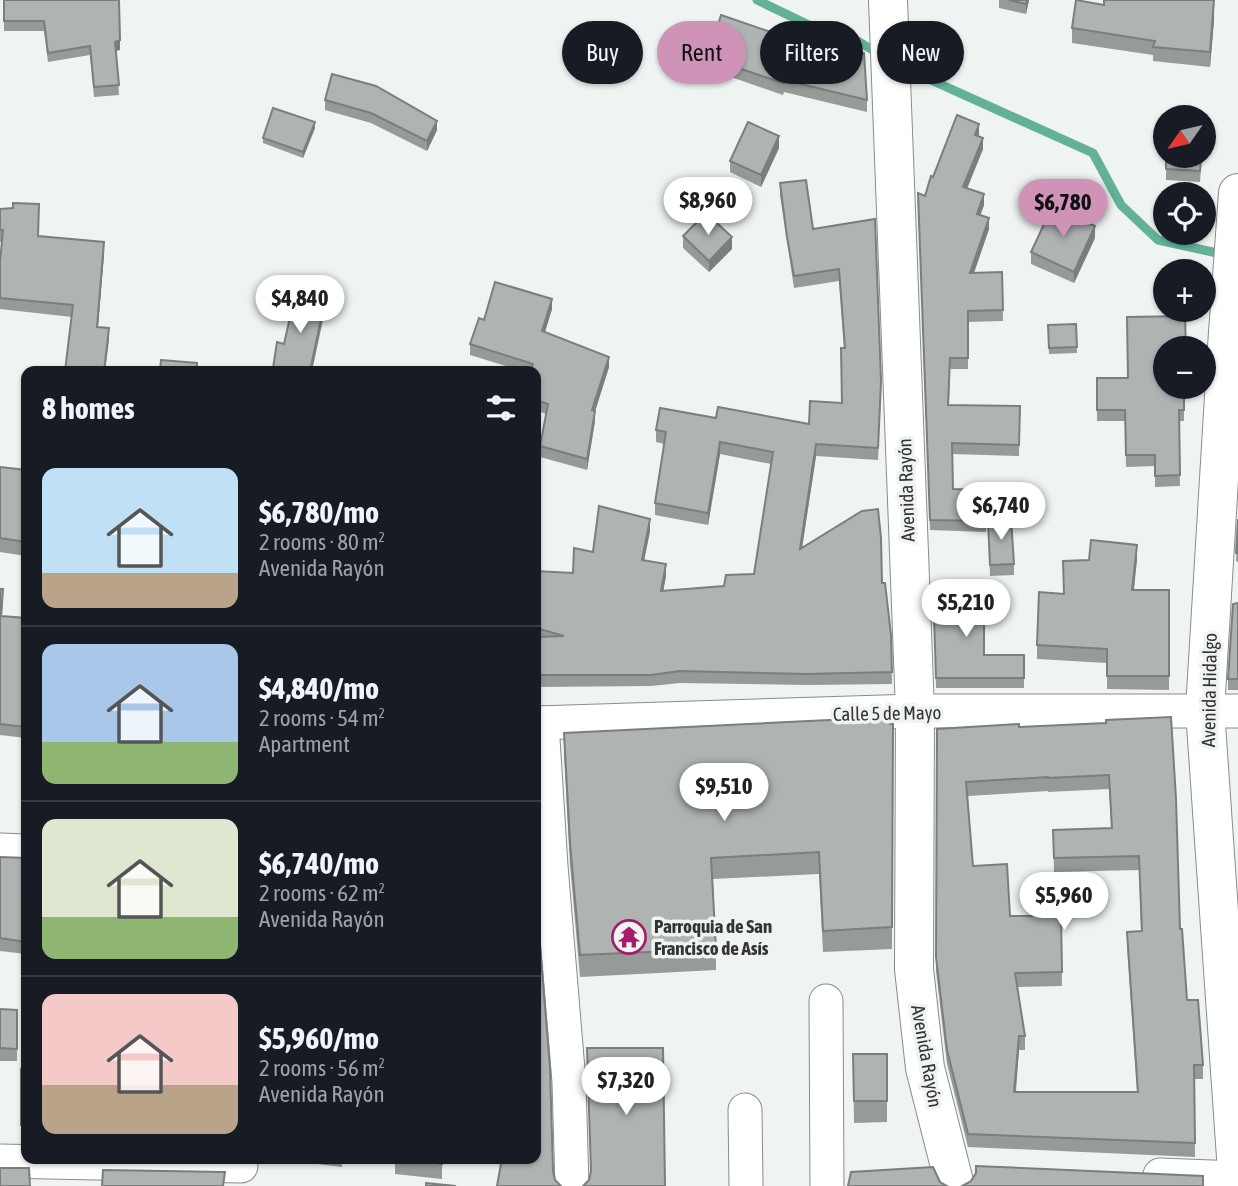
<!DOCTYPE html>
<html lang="en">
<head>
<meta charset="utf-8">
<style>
  body { margin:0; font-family:"Asap Condensed",sans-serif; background:#242831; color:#f1f3f6; height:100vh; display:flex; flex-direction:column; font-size:26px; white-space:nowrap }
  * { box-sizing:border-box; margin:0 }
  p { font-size:23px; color:#9ea1a6 }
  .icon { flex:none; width:38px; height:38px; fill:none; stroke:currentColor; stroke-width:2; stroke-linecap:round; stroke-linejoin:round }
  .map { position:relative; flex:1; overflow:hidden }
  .drawer { position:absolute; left:21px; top:366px; width:520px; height:798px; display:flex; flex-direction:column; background:#171b24; border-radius:14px; box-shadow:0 2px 5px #0004 }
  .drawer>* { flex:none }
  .guide { position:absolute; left:562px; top:21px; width:570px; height:63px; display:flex; gap:14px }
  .needle { width:46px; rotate:236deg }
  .controls { position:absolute; left:1153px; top:105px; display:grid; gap:14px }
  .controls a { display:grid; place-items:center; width:63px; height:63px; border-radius:50%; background:#171b24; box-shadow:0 2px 5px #0004; font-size:35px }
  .price { position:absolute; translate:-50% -60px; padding:0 16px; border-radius:24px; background:#fff; color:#222; font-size:23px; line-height:46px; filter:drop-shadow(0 2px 4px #0008) }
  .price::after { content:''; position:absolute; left:50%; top:42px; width:21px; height:16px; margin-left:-10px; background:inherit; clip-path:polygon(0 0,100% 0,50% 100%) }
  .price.active { background:#ce93b7; color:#111 }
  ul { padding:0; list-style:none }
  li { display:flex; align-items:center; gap:21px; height:175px; padding:0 21px }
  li+li { border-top:2px solid #363941 }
  li span { display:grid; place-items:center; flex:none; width:196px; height:140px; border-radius:14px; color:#555 }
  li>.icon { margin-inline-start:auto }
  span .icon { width:84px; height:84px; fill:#fffc; stroke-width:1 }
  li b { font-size:30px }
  h2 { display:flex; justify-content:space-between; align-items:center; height:84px; padding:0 21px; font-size:30px }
  .tag { padding:0 24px; border-radius:32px; background:#171b24; box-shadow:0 2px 5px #0004; font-size:24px; line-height:63px }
  .tag.active { background:#ce93b7; color:#111 }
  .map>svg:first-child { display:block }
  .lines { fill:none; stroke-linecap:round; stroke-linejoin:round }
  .stream { stroke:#63b199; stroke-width:9 }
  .minor-casing { stroke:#888c8b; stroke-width:35 }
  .major-casing { stroke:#888c8b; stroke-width:40 }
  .minor { stroke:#fff; stroke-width:33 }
  .major { stroke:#fff; stroke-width:38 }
  .wall { fill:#969b99; fill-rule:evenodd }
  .shaded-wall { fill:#7a7e7d }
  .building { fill:#afb4b2; stroke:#7a7e7d; stroke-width:2; fill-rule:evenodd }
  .labels { text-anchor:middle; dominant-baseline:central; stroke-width:7; stroke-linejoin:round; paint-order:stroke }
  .street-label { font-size:19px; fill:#333535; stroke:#eff4f2 }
  .poi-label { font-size:19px; font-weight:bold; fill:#333535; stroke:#eff4f2; text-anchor:start }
</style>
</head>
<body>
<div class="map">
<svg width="1238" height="1186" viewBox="0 0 1238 1186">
  <rect width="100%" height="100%" fill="#eff4f2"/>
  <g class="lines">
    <!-- stream -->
    <g class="stream">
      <polyline points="757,0 813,27 843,32 879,54"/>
      <polyline points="900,66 1093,153 1121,205 1158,240 1226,255"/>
    </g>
    <!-- minor casing -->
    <g class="minor-casing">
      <g id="minor">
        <polyline points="536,723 915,711 1238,711"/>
        <polyline points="542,723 551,866 569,1082 572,1186"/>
        <polyline points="0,850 26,851"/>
        <polyline points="826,1001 827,1186"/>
        <polyline points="745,1110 746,1186"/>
        <polyline points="0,1161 241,1166"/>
        <polyline points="1160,1175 1238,1178"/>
      </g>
    </g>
    <!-- major casing -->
    <g class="major-casing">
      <g id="major">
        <polyline points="888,0 915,711 914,969 925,1068 955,1186"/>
        <polyline points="1238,1186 1205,710 1227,347 1238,193"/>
      </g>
    </g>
    <!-- minor -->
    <use href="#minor" class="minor"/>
    <!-- major -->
    <use href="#major" class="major"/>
  </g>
  <!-- wall -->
  <g class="wall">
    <polygon points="4,0 120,50 116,51 119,95 94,97 90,55 48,62 44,31 4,31"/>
    <polygon points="999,0 1029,0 1026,14 999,8"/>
    <polygon points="1214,0 1214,20 1210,67 1153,61 1153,55 1072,43 1072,28 1104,5"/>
    <polygon points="708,58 867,100 867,112 784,92 783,95 708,69"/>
    <polygon points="325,100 437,130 427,151 371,123 325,110"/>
    <polygon points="315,128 303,158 263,143 263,138"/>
    <polygon points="979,135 983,149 967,189 984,205 980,215 989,229 974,273 1002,272 1003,321 968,322 968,369 950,369 949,405 1020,406 1019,456 952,454 953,489 987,490 986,532 930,530 918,204 925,196 933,177"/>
    <polygon points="779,148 761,187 730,172 730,161"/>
    <polygon points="1166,156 1202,156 1200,182 1166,180"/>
    <polygon points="780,183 813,229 875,219 881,393 878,460 816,456 802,548 882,583 891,635 892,684 807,685 680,683 651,686 536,687 536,571 573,573 593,552 650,531 644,560 666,576 663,591 724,586 754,574 771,464 720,454 708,525 655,515 655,503 664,444 656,442 656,430 716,418 809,424 842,403 844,348 839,281 794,288 780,195"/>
    <polygon points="0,209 38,236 104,254 98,327 109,340 72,317 0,309 0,262 2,242 0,242"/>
    <polygon points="683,236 732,249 709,272 683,248"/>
    <polygon points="1095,238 1074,283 1031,264 1031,252"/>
    <polygon points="552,309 545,332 609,367 595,411 595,421 587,470 540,457 540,446 546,414 536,410 536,371 522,371 470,355 470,344 484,320"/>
    <polygon points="1076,324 1077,353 1049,354 1048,325"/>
    <polygon points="1166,348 1184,387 1184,421 1179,421 1180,486 1155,487 1155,466 1126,467 1125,421 1097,421 1097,378 1128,378"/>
    <polygon points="0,467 26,470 26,556 0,552"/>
    <polygon points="1238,519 1238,562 1236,561"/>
    <polygon points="988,520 1014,564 1014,575 990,576"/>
    <polygon points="1137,559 1134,590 1169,590 1169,690 1107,689 1107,663 1037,659 1037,645"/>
    <polygon points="933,586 976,623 984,655 1024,655 1024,688 936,688"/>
    <polygon points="0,589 3,600 2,616 26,618 26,738 0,735"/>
    <polygon points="1238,603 1238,690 1228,690 1228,679"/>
    <path d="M1106 723 1180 929 1187 1000 1203 1065V1079H1194L1195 1157 968 1147 947 1064 936 971 937 729 1019 727ZM1109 789 1111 828 1053 830 1054 872 1139 870 1141 931 1127 932V946L1137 1092H1016L1019 1050H1025V1036L1017 987 1062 986 1061 916H1010L973 866 968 796 1048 791V792Z"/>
    <polygon points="893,724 892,949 823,952 819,874 713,879 716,949 716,970 580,977 570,865 564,754 564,733"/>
    <polygon points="0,857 26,858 26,954 0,951"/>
    <polygon points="0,1009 17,1010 17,1061 0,1061"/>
    <polygon points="853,1054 887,1054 887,1122 854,1123"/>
    <rect x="21" y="1069" width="5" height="71"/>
    <polygon points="268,1158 342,1158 342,1167"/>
    <polygon points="392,1158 442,1158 442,1179 395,1174 395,1159"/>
  </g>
  <!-- shaded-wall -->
  <g class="shaded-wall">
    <polygon points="1027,0 1029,0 1026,14 1026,4"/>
    <polygon points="1214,5 1214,20 1210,67 1210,52"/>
    <polygon points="120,40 120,50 115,51 115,42"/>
    <polygon points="437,121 437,130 427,151 427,141"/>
    <polygon points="315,122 315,128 303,158 303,152"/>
    <polygon points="979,124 979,135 975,146 975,135"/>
    <polygon points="779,136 779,148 761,187 761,175"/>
    <polygon points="983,138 983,149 963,198 963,187"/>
    <polygon points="984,194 984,205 977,225 977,214"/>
    <polygon points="989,218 989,229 970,284 970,273"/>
    <polygon points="1095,226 1095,238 1074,283 1074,272"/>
    <polygon points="732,237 732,249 709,272 709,261"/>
    <polygon points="104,242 104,254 97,338 97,327"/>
    <polygon points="552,299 552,309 542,341 542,331"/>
    <polygon points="325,300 325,310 312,371 310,371"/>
    <polygon points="109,328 109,340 105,371 104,371"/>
    <polygon points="609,357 609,367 592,421 592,410"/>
    <polygon points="595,411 595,421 587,470 587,459"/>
    <polygon points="720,442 720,454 708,525 708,513"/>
    <polygon points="816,444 816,456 800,561 800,549"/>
    <polygon points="650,519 650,531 642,571 642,560"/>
    <polygon points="1137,545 1137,559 1132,604 1132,590"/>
    <polygon points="666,564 666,576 661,603 661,591"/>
    <polygon points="1019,1036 1019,1050 1014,1106 1014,1092"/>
  </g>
  <!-- building -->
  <g class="building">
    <polygon points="4,0 119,0 120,40 115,42 119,85 94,87 90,46 48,53 44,21 4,21"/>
    <polygon points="1009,0 1027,0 1026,4"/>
    <polygon points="1076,0 1104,5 1104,0 1214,0 1210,52 1153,47 1155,41 1072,28"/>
    <polygon points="721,15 791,39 864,53 867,100 784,80 783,83 708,58"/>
    <polygon points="332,74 376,86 437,121 427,141 371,113 325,100"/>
    <polygon points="273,108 315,122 303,152 263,138"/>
    <polygon points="957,115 979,124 975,135 983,138 963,187 984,194 977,214 989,218 970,273 1002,272 1003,310 968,311 968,358 950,358 948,405 1020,406 1019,445 952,443 953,489 987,490 986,521 930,520 918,193 925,196 931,176 933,177"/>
    <polygon points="748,122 779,136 761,175 730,161"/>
    <polygon points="1166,156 1201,156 1200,171 1166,169"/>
    <polygon points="806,180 813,229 875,219 881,381 878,448 816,444 800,549 862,511 878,509 881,538 882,583 885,583 891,635 892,672 807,674 680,671 651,675 536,675 536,637 564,636 536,628 536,571 573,573 574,548 593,552 599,506 650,519 642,560 666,564 661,591 724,586 726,575 754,574 773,452 720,442 708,513 655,503 666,432 656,430 660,408 716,418 718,407 809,424 810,401 842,403 841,348 845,348 839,269 794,276 787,237 780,183"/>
    <polygon points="13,203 39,204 38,236 104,242 97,327 109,328 104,371 65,371 73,305 0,298 0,262 3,230 0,230 0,209 13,208"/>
    <polygon points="1052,207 1095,226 1074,272 1031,252"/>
    <polygon points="706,213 732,237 709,261 683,236"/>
    <polygon points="495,282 552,299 542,331 609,357 592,410 595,411 587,459 540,446 548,404 536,400 536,371 531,371 533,364 470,344 479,318 484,320"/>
    <polygon points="296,291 325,300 310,371 286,371 273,368 277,342 284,344"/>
    <polygon points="1185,316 1186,348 1166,348 1166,387 1184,387 1184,410 1179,410 1180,475 1155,476 1155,455 1126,455 1125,410 1097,410 1097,378 1128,378 1127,317"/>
    <polygon points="1076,324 1077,347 1049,348 1048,325"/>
    <polygon points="161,360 197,363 197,369 211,371 160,371"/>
    <polygon points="0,467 26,470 26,542 0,538"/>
    <polygon points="1011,519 1014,564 990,565 988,520"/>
    <polygon points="1238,519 1238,554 1236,553"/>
    <polygon points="1091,540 1137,545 1132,590 1169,590 1169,676 1107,676 1107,649 1037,645 1039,592 1064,594 1063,561 1089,560"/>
    <polygon points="933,586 977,586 976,623 984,623 984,655 1024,655 1024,678 936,678"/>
    <polygon points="0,589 3,589 1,616 26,618 26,727 0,724"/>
    <polygon points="1238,603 1238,679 1228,679 1233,604"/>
    <polygon points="890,717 890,724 893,724 892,927 823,931 819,852 711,858 716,949 580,955 570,843 564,733"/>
    <path d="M1171 717 1176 799 1180 929H1182L1187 1000H1198L1203 1065H1194L1195 1143 968 1134 947 1050 936 957 937 729 1019 724V727L1106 723V720ZM1109 775 1112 828 1053 830 1054 858 1139 856 1142 931 1127 932 1138 1092H1014L1019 1036H1025L1015 973 1062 972 1061 916H1010L1007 864 973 866 966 782 1048 777V778Z"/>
    <polygon points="0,857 26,858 26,942 0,938"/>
    <polygon points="536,896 550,1068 553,1171 555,1180 561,1186 497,1186 502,1158 536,1158"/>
    <polygon points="0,1009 17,1010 17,1049 0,1048"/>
    <polygon points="587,1048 663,1048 665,1186 583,1186 589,1180 591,1171"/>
    <polygon points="853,1054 887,1054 887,1101 854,1101"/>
    <rect x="21" y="1069" width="5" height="56"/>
    <polygon points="396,1158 442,1158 442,1164"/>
    <polygon points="976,1166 1203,1176 1203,1186 962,1186 971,1181 976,1173"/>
    <polygon points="933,1167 940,1182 947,1186 848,1186 851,1172"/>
    <polygon points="0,1168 29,1168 30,1186 0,1186"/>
    <polygon points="103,1170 225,1172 223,1186 102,1186"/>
    <polygon points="426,1183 456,1186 426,1186"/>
  </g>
  <!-- icons -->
  <defs>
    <g id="temple-ring" transform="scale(1.75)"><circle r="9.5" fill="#eff4f2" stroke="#a31d69" stroke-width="1.5"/><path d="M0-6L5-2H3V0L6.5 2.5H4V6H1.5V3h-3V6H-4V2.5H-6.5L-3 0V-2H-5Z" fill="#a31d69"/></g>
  </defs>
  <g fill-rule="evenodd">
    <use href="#temple-ring" x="629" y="937"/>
  </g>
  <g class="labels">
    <!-- street labels -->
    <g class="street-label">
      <text transform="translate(906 490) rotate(-92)">Avenida Rayón</text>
      <text transform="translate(1209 690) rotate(-89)">Avenida Hidalgo</text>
      <text transform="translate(887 713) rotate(-1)">Calle 5 de Mayo</text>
      <text transform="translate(927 1056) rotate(80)">Avenida Rayón</text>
    </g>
    <!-- poi labels -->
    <g class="poi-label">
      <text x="654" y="926">Parroquia de San<tspan x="654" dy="22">Francisco de Asís</tspan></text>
    </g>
  </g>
</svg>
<div class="controls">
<a><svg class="needle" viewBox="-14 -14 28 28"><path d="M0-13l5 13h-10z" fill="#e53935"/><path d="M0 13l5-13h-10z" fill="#9ea1a6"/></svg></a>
<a><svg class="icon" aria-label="locate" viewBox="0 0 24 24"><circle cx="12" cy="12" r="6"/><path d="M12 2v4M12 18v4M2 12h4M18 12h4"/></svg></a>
<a>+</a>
<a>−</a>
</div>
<b class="price" style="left:708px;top:237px">$8,960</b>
<b class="price active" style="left:1063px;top:239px">$6,780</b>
<b class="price" style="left:300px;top:335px">$4,840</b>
<b class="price" style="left:1001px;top:542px">$6,740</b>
<b class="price" style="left:966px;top:639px">$5,210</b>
<b class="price" style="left:724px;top:823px">$9,510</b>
<b class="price" style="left:1064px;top:932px">$5,960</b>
<b class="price" style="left:626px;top:1117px">$7,320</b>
<div class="guide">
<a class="tag">Buy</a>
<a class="tag active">Rent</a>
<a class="tag">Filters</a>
<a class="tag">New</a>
</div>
<section class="drawer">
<h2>8 homes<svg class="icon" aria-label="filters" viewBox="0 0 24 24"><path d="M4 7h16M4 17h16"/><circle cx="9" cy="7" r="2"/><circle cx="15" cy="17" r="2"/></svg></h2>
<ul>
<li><span style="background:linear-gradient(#bfe0f5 75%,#b9a48a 0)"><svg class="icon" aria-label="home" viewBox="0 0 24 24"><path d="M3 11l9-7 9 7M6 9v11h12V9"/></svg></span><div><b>$6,780/mo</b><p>2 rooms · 80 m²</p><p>Avenida Rayón</p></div></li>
<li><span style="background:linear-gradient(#a9c7e8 70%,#8fb573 0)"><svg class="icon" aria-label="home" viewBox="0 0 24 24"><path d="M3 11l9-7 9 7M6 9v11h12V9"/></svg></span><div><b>$4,840/mo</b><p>2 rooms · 54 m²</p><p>Apartment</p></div></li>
<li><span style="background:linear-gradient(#dfe7d0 70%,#8fb573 0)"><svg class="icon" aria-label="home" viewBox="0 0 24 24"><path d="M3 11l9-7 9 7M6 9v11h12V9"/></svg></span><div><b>$6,740/mo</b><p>2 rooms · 62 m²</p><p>Avenida Rayón</p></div></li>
<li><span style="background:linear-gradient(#f6c9c9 65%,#b9a48a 0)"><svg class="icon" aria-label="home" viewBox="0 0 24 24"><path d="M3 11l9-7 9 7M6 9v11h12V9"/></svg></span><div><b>$5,960/mo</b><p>2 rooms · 56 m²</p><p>Avenida Rayón</p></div></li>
</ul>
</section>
</div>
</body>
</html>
